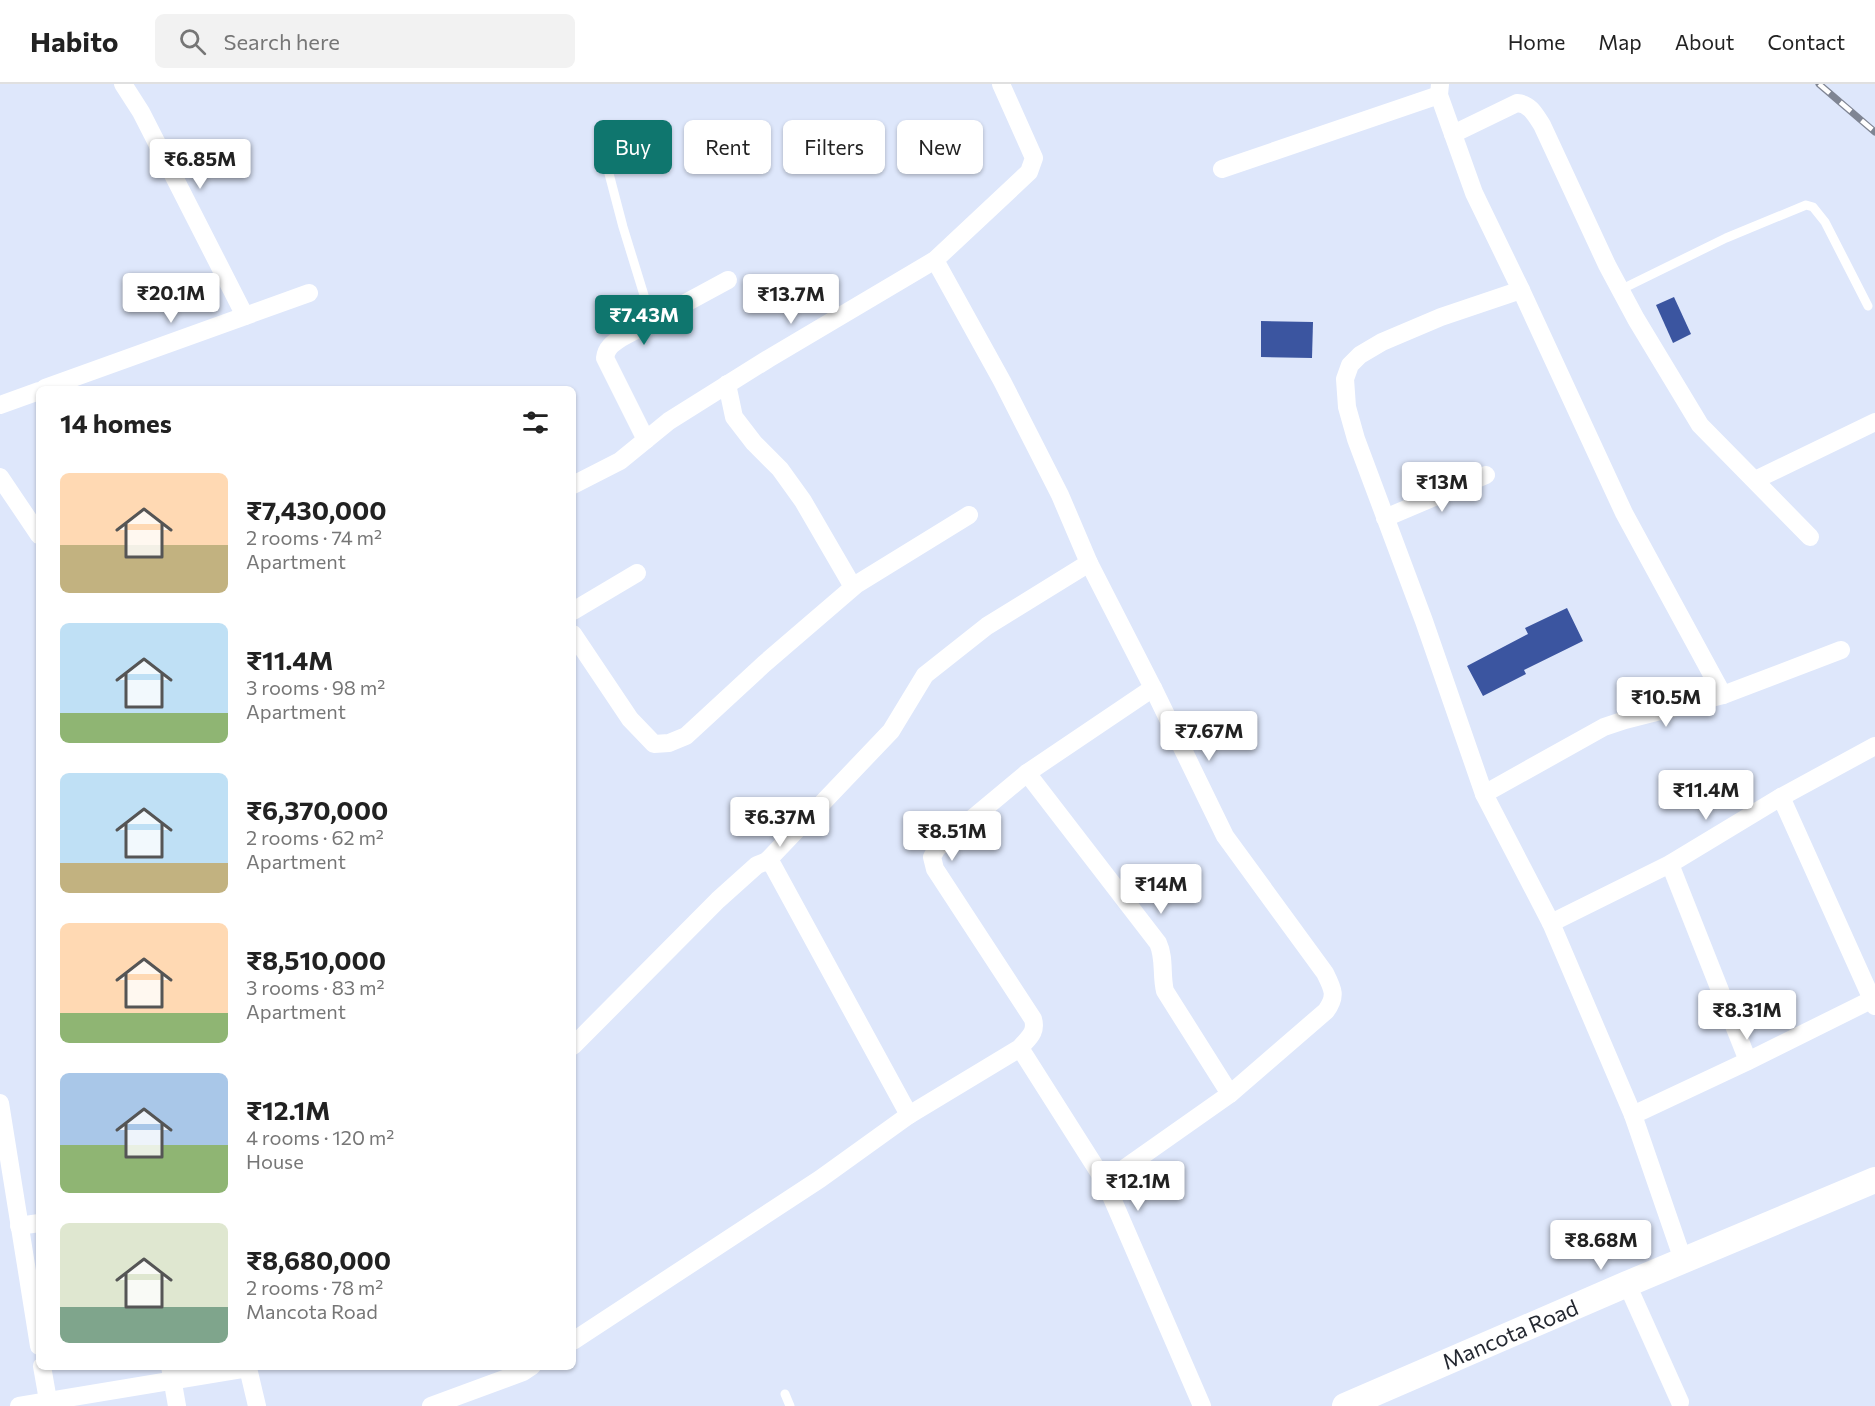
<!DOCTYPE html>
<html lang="en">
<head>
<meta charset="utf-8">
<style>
  body { margin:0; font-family:Commissioner,sans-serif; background:#f2f2f2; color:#222; height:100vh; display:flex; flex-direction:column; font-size:22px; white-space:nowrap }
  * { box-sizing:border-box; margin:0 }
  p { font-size:20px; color:#767676 }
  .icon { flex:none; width:33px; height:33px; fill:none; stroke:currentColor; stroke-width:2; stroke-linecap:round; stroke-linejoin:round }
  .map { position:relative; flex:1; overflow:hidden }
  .drawer { position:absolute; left:36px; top:302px; width:540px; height:984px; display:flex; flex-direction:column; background:#fff; border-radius:9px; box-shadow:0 2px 4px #0004 }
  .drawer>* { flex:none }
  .guide { position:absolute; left:594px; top:36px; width:570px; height:54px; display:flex; gap:12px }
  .price { position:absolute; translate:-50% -51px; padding:0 14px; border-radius:6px; background:#fff; color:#222; font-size:20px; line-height:39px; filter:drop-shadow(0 2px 3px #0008) }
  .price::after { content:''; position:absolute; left:50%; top:36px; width:18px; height:14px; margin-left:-9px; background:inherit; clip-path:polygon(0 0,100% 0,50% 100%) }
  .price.selected { background:#0f766e; color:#fff }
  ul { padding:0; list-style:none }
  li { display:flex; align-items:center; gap:18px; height:150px; padding:0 24px }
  li span { display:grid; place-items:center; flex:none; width:168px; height:120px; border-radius:9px; color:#555 }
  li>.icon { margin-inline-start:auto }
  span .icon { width:72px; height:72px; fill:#fffc; stroke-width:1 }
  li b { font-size:26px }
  h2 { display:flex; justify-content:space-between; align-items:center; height:72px; padding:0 24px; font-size:26px }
  .pill { padding:0 21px; border-radius:9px; background:#fff; box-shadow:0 2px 4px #0004; font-size:21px; line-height:54px }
  .pill.selected { background:#0f766e; color:#fff }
  header { display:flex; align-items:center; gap:36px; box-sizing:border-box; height:84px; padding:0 30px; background:#fff; border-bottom:2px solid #e0e0e0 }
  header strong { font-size:28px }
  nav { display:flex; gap:33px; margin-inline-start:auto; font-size:21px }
  .search { width:420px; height:54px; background:#f2f2f2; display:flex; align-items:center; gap:15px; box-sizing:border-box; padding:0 21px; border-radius:9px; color:#767676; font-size:22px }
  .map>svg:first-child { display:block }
  .building { fill:#3b55a0 }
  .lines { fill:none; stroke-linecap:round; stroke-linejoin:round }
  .lane { stroke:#fff; stroke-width:9 }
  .street { stroke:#fff; stroke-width:18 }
  .secondary { stroke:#fff; stroke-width:26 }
  .rail-casing { stroke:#7f8593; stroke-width:7 }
  .rail { stroke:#fff; stroke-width:4.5; stroke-dasharray:14; stroke-linecap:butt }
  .labels { text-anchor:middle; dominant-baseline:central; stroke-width:6; stroke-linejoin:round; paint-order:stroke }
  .street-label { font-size:22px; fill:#242831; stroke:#fff }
</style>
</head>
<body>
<header>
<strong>Habito</strong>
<div class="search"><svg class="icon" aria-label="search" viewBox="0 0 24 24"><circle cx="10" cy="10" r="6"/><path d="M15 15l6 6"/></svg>Search here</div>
<nav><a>Home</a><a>Map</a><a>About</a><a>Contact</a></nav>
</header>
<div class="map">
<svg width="1875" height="1322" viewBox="0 0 1875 1322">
  <rect width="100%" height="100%" fill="#dee7fb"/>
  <!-- building -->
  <g class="building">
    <polygon points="1674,213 1691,250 1673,259 1656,221"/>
    <polygon points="1261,237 1313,238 1312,274 1261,273"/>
    <polygon points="1567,524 1583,557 1524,586 1526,590 1483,612 1467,582 1528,550 1525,544"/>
  </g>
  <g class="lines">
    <!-- lane -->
    <g class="lane">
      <polyline points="602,63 623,143 652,237"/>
      <polyline points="1620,206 1726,154 1806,121 1813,123 1825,138 1868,222"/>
      <polyline points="785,1310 790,1322"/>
    </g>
    <!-- street -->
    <g class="street">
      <polyline points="123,0 141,28 245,232"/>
      <polyline points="1440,0 1439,11 1474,109 1521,206 1441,233 1382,258 1360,271 1350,281 1345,295 1347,323 1356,355 1424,537 1484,710 1551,839 1633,1031 1683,1176"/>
      <path d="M1453 50 1517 19C1530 20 1535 30 1542 41L1607 181 1636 235 1700 341 1810 453"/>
      <polyline points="1222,85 1439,11"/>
      <polyline points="1521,206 1624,429 1723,611"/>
      <polyline points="727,300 734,333 754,359 780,385 803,417 853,503"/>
      <polyline points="45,304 309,209"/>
      <polyline points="0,321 39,307"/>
      <path d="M646 356 605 274C606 264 613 259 621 254L728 196"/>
      <polyline points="0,393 39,451"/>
      <polyline points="1755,396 1875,338"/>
      <polyline points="573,401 620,377 669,337 768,275 935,176 1029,88 1034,74 1001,0"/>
      <polyline points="1385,434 1486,391"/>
      <polyline points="573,527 637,489"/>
      <polyline points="573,550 630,635 654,660 669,659 686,652 764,580 857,500 969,431"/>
      <path d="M1027 689 1158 859C1165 874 1161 891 1165 907L1230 1010"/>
      <polyline points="1484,710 1604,643 1625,636 1723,611 1841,566"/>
      <polyline points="1781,713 1875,922"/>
      <polyline points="767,777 891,647 925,591 987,542 1089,479"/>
      <polyline points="1670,780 1748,977"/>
      <polyline points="1551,839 1670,780 1781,713 1875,662"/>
      <polyline points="573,962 718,816 757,781 767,777 773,782 909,1031"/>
      <polyline points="1020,964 1105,1098 1202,1322"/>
      <polyline points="0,1019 39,1262"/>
      <polyline points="1633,1031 1748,977 1875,914"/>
      <path d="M1105 1098 1230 1010 1326 927C1337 912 1333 905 1325 889L1225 752 1153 604"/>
      <polyline points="19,1142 39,1139"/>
      <polyline points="1627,1200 1680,1318"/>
      <path d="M573 1257 820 1095 909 1031 1020 964C1028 954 1037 949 1033 935L935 785 932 773 937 764 1027 689 1153 604 1089 479 1060 411 1002 297 935 176"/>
      <polyline points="42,1282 49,1322"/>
      <polyline points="170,1282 177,1322"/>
      <polyline points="19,1322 248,1284 257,1322"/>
      <polyline points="431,1322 523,1288 532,1282"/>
    </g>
    <!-- secondary -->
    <polyline class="secondary" points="1345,1322 1627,1200 1875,1096"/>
    <!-- rail casing -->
    <g class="rail-casing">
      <polyline id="rail" points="1819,0 1875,48"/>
    </g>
    <!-- rail -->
    <use href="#rail" class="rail"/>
  </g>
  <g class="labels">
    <!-- street labels -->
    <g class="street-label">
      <text transform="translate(1510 1250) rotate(-23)">Mancota Road</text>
    </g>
  </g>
</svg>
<b class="price" style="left:200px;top:106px">₹6.85M</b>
<b class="price" style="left:171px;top:240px">₹20.1M</b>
<b class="price" style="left:791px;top:241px">₹13.7M</b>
<b class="price selected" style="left:644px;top:262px">₹7.43M</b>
<b class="price" style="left:1442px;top:429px">₹13M</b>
<b class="price" style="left:1666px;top:644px">₹10.5M</b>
<b class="price" style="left:1209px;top:678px">₹7.67M</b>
<b class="price" style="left:1706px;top:737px">₹11.4M</b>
<b class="price" style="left:780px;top:764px">₹6.37M</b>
<b class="price" style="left:952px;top:778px">₹8.51M</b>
<b class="price" style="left:1161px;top:831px">₹14M</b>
<b class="price" style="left:1747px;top:957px">₹8.31M</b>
<b class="price" style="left:1138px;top:1128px">₹12.1M</b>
<b class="price" style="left:1601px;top:1187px">₹8.68M</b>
<div class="guide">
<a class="pill selected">Buy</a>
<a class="pill">Rent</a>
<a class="pill">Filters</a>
<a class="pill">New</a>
</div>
<section class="drawer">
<h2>14 homes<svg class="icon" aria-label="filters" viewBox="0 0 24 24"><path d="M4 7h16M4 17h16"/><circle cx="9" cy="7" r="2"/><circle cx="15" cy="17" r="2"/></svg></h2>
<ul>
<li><span style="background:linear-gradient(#ffd9b3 60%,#c2b280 0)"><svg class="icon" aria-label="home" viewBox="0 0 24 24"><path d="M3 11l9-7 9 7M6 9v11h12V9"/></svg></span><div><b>₹7,430,000</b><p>2 rooms · 74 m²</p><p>Apartment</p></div></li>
<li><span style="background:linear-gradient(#bfe0f5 75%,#8fb573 0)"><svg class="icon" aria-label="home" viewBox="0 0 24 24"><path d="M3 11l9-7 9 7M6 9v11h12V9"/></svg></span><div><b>₹11.4M</b><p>3 rooms · 98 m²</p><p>Apartment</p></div></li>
<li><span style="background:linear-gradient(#bfe0f5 75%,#c2b280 0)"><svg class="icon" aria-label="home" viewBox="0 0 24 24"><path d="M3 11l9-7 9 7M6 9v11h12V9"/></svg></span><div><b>₹6,370,000</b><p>2 rooms · 62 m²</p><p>Apartment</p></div></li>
<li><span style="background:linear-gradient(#ffd9b3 75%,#8fb573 0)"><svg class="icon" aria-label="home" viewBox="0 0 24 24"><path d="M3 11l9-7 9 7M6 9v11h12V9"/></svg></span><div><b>₹8,510,000</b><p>3 rooms · 83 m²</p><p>Apartment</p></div></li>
<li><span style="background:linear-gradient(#a9c7e8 60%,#8fb573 0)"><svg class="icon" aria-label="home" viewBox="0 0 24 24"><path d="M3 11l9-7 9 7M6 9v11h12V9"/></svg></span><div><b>₹12.1M</b><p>4 rooms · 120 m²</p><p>House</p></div></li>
<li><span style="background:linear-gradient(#dfe7d0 70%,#7fa58c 0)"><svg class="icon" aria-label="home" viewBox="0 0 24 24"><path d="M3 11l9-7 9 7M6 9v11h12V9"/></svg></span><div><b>₹8,680,000</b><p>2 rooms · 78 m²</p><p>Mancota Road</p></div></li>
</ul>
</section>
</div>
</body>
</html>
